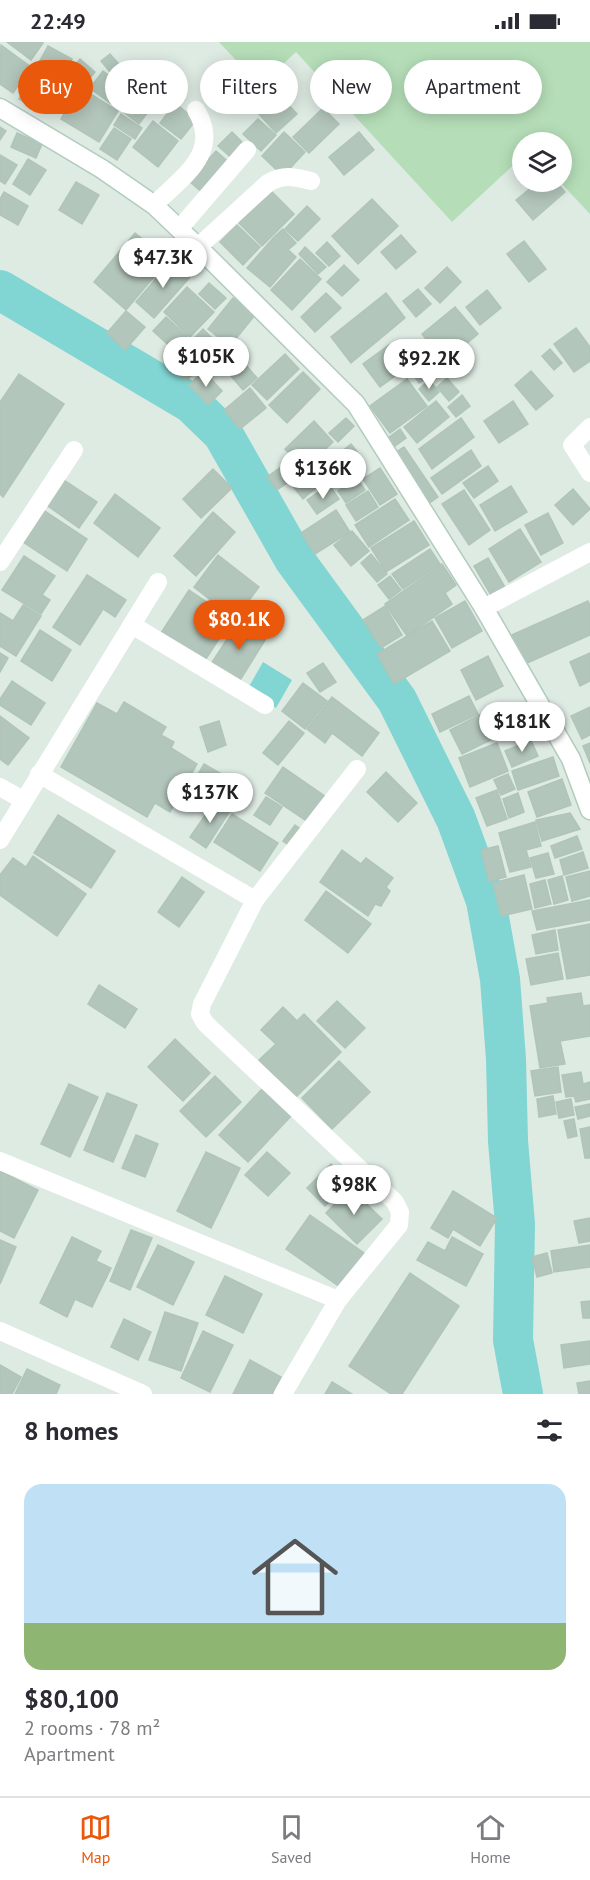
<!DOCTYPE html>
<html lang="en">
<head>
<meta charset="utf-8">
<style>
  body { margin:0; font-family:"PT Sans",sans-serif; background:#f7f7f7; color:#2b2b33; height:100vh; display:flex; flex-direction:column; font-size:22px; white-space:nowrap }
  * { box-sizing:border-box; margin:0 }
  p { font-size:20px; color:#7c7c81 }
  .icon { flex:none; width:33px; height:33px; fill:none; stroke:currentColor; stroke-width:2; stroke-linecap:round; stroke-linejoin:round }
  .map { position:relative; height:1352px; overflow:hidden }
  .details { display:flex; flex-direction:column; background:#fff; flex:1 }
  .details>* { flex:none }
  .hud { position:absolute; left:18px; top:18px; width:555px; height:54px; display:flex; gap:12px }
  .fabs { position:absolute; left:512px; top:90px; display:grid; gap:12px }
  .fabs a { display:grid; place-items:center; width:60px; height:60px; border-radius:50%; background:#fff; box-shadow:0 3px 15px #0003; font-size:30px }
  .price { position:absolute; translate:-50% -51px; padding:0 14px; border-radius:21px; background:#fff; color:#222; font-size:20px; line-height:39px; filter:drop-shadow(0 2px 3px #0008) }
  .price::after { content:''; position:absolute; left:50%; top:36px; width:18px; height:14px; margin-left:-9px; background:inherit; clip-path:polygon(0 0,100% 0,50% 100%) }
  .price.on { background:#ea580c; color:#fff }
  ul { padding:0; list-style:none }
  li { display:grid; align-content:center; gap:12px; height:318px; padding:0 24px }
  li+li { border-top:2px solid #e1e1e2 }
  li span { display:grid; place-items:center; height:186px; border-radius:18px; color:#555 }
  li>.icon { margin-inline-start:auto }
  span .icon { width:108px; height:108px; fill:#fffc; stroke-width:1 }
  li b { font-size:26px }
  h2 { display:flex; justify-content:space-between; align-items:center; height:72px; padding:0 24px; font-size:26px }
  .tag { padding:0 21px; border-radius:27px; background:#fff; box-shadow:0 3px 15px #0003; font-size:21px; line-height:54px }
  .tag.on { background:#ea580c; color:#fff }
  .status { display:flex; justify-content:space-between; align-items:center; height:42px; padding:0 30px; background:#fff; direction:ltr }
  .status svg { height:16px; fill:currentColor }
  .tabs { display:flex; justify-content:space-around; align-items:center; height:84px; border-top:2px solid #e1e1e2; background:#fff; font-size:16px; color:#7c7c81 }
  .tabs a { display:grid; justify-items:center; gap:3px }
  .tabs .on { color:#ea580c }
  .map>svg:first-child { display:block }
  .green { fill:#b5deb8 }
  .water { fill:#81d5d3 }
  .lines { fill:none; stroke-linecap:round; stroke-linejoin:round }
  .river { stroke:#81d5d3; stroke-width:40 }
  .building { fill:#b3c6bb; stroke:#b0c5b8; stroke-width:1.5 }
  .secondary-casing { stroke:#b0ccbd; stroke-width:21 }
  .street { stroke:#fff; stroke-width:18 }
  .secondary { stroke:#fff; stroke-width:18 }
</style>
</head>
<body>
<div class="status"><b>22:49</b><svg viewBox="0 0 49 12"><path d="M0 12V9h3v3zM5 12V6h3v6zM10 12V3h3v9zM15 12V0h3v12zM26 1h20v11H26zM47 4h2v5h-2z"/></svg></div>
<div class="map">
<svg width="590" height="1352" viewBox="0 0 590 1352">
  <rect width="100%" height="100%" fill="#deebe3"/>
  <!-- green -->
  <polygon class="green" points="219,0 590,0 590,172 560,140 561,100 522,100 522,115 452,180 296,10 260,44"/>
  <!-- water -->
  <polygon class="water" points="263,620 292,638 276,666 247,648"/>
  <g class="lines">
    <!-- river -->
    <polyline class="river" points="0,248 191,361 223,392 294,517 397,658 456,777 486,859 500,937 506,1017 508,1099 515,1182 513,1298 523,1352"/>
  </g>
  <!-- building -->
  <g class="building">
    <polygon points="7,0 41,0 43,1 31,18"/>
    <polygon points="1,3 31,25 13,51 0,42"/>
    <polygon points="48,4 72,17 44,71 19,57"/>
    <polygon points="110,12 125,29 116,37 101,19"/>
    <polygon points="80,17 95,30 84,43 69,30"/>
    <polygon points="138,26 165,47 139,82 112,61"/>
    <polygon points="103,29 122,44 110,61 90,46"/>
    <polygon points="79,45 118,69 99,100 61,77"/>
    <polygon points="279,53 297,72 276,91 259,72"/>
    <polygon points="175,61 196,78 181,97 160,81"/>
    <polygon points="323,66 339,82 309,111 293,95"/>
    <polygon points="121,72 142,86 135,97 114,83"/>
    <polygon points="258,77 276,93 261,109 243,92"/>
    <polygon points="153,79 178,99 158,125 133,105"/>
    <polygon points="0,85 6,89 0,98"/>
    <polygon points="114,86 131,97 117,118 100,107"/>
    <polygon points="232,90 247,105 234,118 218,104"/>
    <polygon points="284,90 305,110 283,134 262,114"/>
    <polygon points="359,90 374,108 344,133 329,115"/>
    <polygon points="17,91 42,102 36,116 11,105"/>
    <polygon points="216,109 232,123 205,153 189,139"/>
    <polygon points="0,113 17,123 5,142 0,139"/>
    <polygon points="28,117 46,128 30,153 13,142"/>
    <polygon points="76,140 99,153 82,182 59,168"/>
    <polygon points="538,140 556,140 565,150 533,178 516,158"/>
    <polygon points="271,149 294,172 262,204 239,181"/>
    <polygon points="4,150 28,164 18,183 0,173 0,157"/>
    <polygon points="372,157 398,184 358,222 332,194"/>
    <polygon points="307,164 320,177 298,199 285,187"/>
    <polygon points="237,183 260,205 243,223 220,200"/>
    <polygon points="283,187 296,201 289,207 275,194"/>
    <polygon points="135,191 168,218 126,268 94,240"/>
    <polygon points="401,193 416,210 396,227 381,210"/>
    <polygon points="274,195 296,215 270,245 247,226"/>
    <polygon points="524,199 546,227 529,240 507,212"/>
    <polygon points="327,200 340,214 329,224 316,211"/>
    <polygon points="305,205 326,225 318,232 299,212"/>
    <polygon points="300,217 321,237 292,268 271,248"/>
    <polygon points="171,219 190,235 154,276 136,260"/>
    <polygon points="344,223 359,238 342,254 327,240"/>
    <polygon points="447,225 461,240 440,261 425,246"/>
    <polygon points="209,241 226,256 215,267 199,252"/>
    <polygon points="187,245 214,270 190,295 164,270"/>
    <polygon points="418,247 431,262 416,275 403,259"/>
    <polygon points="487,248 501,266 480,283 466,265"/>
    <polygon points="326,251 341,266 315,290 301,275"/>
    <polygon points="386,251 405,276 351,321 331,295"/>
    <polygon points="233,256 255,273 230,304 208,287"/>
    <polygon points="455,265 478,292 445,320 422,292"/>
    <polygon points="126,269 145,285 125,308 107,291"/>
    <polygon points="166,275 187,294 174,308 153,289"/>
    <polygon points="576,286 590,305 590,319 574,330 554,302"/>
    <polygon points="203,287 220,304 186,339 169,322"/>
    <polygon points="389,303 406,326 380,345 363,322"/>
    <polygon points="427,307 440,327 419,341 406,322"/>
    <polygon points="550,307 562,321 554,328 542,314"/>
    <polygon points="285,312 299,327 267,358 252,343"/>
    <polygon points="245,322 257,336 243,348 231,334"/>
    <polygon points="204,329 222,349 208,363 189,343"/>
    <polygon points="531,329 553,354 536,368 515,343"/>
    <polygon points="303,330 320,347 287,381 269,363"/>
    <polygon points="19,332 64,362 3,455 0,452 0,360"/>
    <polygon points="447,336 459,350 449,359 437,345"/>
    <polygon points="407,337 427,364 390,391 370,364"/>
    <polygon points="429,338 439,350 429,359 419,347"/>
    <polygon points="250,346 266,366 240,387 224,368"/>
    <polygon points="462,353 470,364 456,375 448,365"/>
    <polygon points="436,359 449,375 417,401 404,385"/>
    <polygon points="513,359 528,382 499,401 484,379"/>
    <polygon points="346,376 354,384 338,400 329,391"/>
    <polygon points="461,376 474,395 432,427 419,407"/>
    <polygon points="314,379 333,400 304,427 285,407"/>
    <polygon points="400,387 406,396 395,404 388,396"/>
    <polygon points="351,402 362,416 343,430 332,417"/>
    <polygon points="404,405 438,455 428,462 393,412"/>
    <polygon points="471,408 481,424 442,452 431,436"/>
    <polygon points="291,418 301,431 277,448 267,435"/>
    <polygon points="322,419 332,432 303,457 292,443"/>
    <polygon points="488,424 498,439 474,456 463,441"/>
    <polygon points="380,426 397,452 380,463 363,437"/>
    <polygon points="213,427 232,446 201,476 183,457"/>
    <polygon points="357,436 365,448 346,461 338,449"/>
    <polygon points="62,437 97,460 79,486 45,462"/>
    <polygon points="329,443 339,457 317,472 307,458"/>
    <polygon points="511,444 527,470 495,489 480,463"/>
    <polygon points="573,447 590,467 573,483 555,463"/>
    <polygon points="464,448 490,488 469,503 442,462"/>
    <polygon points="368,449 378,465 356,479 346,463"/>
    <polygon points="115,452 160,486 138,515 94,481"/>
    <polygon points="395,457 409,478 369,505 355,483"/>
    <polygon points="43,468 87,497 67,529 23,500"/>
    <polygon points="336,468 350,490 315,512 301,491"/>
    <polygon points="213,470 235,490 196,534 174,514"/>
    <polygon points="548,471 563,501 541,513 525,483"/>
    <polygon points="414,479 429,503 386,530 371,506"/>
    <polygon points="520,487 541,520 509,540 489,507"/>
    <polygon points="352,489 369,509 351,524 334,503"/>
    <polygon points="430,507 440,522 403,547 392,532"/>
    <polygon points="371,512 387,532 377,540 361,521"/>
    <polygon points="218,513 259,545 235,577 194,545"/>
    <polygon points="24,514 55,534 42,553 50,558 41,572 2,548"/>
    <polygon points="488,516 506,547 492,555 474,524"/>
    <polygon points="442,522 456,543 445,551 452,562 407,594 385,562"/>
    <polygon points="87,533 126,558 115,575 103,567 80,603 53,585"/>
    <polygon points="390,534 401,548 389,557 378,543"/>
    <polygon points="189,548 232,577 202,623 159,594"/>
    <polygon points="465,559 482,589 452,606 435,576"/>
    <polygon points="588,559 590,564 590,593 525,622 512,593"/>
    <polygon points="23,563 41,574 16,614 0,604 0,571 13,579"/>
    <polygon points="385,564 402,593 381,606 363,578"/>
    <polygon points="240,577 267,595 239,640 211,622"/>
    <polygon points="432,579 450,609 394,642 377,612"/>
    <polygon points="40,588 71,608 52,639 21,619"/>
    <polygon points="0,611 8,616 0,630"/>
    <polygon points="590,611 590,639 580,644 570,620"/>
    <polygon points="488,614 503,644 476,658 461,628"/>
    <polygon points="323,621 336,640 320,650 307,631"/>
    <polygon points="12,639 45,661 31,683 0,663 0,657"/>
    <polygon points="303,641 327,659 305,687 282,669"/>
    <polygon points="469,654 478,672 440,690 432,672"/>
    <polygon points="332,655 379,691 362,714 332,691 325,701 307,687"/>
    <polygon points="124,660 166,685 161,693 174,700 171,706 197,722 170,770 155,761 147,775 61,725 97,661 117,672"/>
    <polygon points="590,665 590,693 582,697 571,674"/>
    <polygon points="493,666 505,691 462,712 450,688"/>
    <polygon points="0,674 29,696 8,723 0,717"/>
    <polygon points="219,679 226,703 208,710 200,685"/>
    <polygon points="289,679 304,691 278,723 263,711"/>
    <polygon points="531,698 538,714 512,725 505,709"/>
    <polygon points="497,701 508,729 470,745 459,716"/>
    <polygon points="590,701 590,721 583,704"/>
    <polygon points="553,715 559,734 518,748 512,729"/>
    <polygon points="204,722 225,734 209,763 187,751"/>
    <polygon points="283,725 329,757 311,782 265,751"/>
    <polygon points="386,730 417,761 398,780 367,750"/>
    <polygon points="508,732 515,747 501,753 494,738"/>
    <polygon points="228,737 243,746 230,765 216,755"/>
    <polygon points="562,737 571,763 537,775 528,750"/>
    <polygon points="497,748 507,777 487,784 476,756"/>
    <polygon points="518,751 524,770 509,776 503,757"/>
    <polygon points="266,755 282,765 270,783 254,773"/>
    <polygon points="215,759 230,769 206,806 190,795"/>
    <polygon points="570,771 580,787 542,799 536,778"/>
    <polygon points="232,772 278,801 260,829 214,800"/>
    <polygon points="58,773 115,809 91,846 34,811"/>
    <polygon points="535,780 541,804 526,808 531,825 510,830 499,791"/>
    <polygon points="295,783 305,790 294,807 283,799"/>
    <polygon points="577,794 582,807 555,816 551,804"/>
    <polygon points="498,804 506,835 489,839 481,808"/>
    <polygon points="342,808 361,822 366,816 393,836 386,845 390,849 381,864 375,862 368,874 320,840"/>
    <polygon points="583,810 588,826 564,833 560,818"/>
    <polygon points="548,811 554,832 536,836 530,816"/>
    <polygon points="33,814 86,852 57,894 0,853 0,833 13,816 26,825"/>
    <polygon points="590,829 590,854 572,859 566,835"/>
    <polygon points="524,833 532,867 501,874 493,841"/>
    <polygon points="562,834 568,858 554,862 548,838"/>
    <polygon points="182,835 204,850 179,885 158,870"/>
    <polygon points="545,838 551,862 535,866 530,842"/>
    <polygon points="326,849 371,882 348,911 305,878"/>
    <polygon points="590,858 590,878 537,888 532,869"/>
    <polygon points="590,882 590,933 567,937 558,888"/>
    <polygon points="555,888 558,908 536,912 532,893"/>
    <polygon points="558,911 563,937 531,943 526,917"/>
    <polygon points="99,943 137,967 125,986 88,962"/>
    <polygon points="581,951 583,964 590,963 590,994 560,999 565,1022 540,1026 530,964 548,961 547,956"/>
    <polygon points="337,959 365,986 345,1006 317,979"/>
    <polygon points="283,965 297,979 304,972 341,1010 296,1055 259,1018 276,1002 261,988"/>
    <polygon points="175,997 210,1031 183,1059 148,1025"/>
    <polygon points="339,1019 370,1050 332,1087 302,1056"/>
    <polygon points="558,1025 561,1050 535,1054 531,1029"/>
    <polygon points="581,1030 583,1042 590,1040 590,1057 576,1060 574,1054 566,1055 562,1033"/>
    <polygon points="215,1034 241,1060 206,1095 180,1069"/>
    <polygon points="69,1042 98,1055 70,1115 41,1102"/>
    <polygon points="262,1047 291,1074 248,1120 219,1093"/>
    <polygon points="107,1051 137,1063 113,1120 84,1108"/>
    <polygon points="553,1054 556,1072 539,1075 537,1057"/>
    <polygon points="571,1057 574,1073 559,1076 556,1060"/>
    <polygon points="590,1062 590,1074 578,1077 575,1065"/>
    <polygon points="574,1077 577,1094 568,1096 564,1079"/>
    <polygon points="590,1085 590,1116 585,1116 580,1087"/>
    <polygon points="136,1093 158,1102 145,1135 122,1126"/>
    <polygon points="206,1110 240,1126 211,1186 177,1169"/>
    <polygon points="267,1110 290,1131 268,1154 245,1133"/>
    <polygon points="331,1122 349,1140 325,1164 307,1146"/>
    <polygon points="0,1129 38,1148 14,1196 0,1189"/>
    <polygon points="350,1146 382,1177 357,1202 326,1171"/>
    <polygon points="453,1149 497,1176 480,1204 453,1187 448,1196 431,1186"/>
    <polygon points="310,1173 364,1211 340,1245 286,1207"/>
    <polygon points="590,1176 590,1199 579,1201 574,1179"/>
    <polygon points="131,1188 152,1196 130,1248 110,1239"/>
    <polygon points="72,1195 101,1209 96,1219 111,1226 92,1265 75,1257 67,1275 40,1261"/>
    <polygon points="452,1195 483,1212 466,1244 417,1218 428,1200 445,1209"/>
    <polygon points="0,1198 16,1205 0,1242"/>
    <polygon points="158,1203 194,1220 173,1263 137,1245"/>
    <polygon points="590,1203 590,1225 554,1230 551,1209"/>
    <polygon points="547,1211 552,1231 537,1235 532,1215"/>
    <polygon points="410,1231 459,1264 402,1352 391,1352 349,1324"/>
    <polygon points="225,1234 262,1252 243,1291 206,1273"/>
    <polygon points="590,1259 590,1276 583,1276 581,1260"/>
    <polygon points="165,1270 198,1281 181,1329 149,1318"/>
    <polygon points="124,1277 151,1290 138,1318 111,1305"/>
    <polygon points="203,1289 233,1303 210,1350 181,1336"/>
    <polygon points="590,1299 590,1322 564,1326 561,1303"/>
    <polygon points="250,1318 281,1335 272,1352 233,1352"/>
    <polygon points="0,1323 21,1335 12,1352 0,1352"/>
    <polygon points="27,1327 60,1343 56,1352 15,1352"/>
    <polygon points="590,1339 590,1352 579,1352 577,1341"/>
    <polygon points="332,1340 352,1352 325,1352"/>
  </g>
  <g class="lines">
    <!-- secondary casing -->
    <g class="secondary-casing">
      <polyline id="secondary" points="0,66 102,127 154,163 198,205 356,362 484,566 571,717 590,768"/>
    </g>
    <!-- street -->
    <g class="street">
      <path d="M154 163C182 135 222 111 196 68"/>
      <polyline points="179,187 247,108"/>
      <path d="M198 205 268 141C284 132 294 135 311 139"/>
      <polyline points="590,385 572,403 590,431"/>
      <polyline points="0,520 74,408"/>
      <polyline points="484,566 590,510"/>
      <polyline points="132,583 265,663"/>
      <polyline points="39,732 255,858"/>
      <polyline points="0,745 23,758"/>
      <polyline points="0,798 158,540"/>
      <polyline points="0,1119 338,1258"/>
      <polyline points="0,1289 143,1352"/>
      <polyline points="283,1352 338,1258 399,1183 400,1170 395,1160 205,981 200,972 202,962 255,858 357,727"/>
    </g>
    <!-- secondary -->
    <use href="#secondary" class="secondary"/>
  </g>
</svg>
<div class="fabs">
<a><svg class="icon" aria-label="layers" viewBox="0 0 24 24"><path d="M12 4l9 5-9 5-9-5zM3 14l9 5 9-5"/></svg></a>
</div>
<b class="price" style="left:163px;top:247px">$47.3K</b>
<b class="price" style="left:206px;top:346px">$105K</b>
<b class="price" style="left:429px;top:348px">$92.2K</b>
<b class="price" style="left:323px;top:458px">$136K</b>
<b class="price on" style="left:239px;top:609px">$80.1K</b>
<b class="price" style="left:522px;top:711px">$181K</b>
<b class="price" style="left:210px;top:782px">$137K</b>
<b class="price" style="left:354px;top:1174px">$98K</b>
<div class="hud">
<a class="tag on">Buy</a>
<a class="tag">Rent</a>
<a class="tag">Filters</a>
<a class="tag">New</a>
<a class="tag">Apartment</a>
</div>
</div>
<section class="details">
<h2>8 homes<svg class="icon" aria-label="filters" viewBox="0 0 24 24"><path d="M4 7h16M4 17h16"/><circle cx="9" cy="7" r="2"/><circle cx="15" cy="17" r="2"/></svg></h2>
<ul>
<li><span style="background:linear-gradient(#bfe0f5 75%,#8fb573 0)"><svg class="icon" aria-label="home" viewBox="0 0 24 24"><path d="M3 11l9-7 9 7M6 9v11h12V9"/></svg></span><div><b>$80,100</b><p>2 rooms · 78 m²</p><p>Apartment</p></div></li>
</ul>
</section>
<nav class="tabs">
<a class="on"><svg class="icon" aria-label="map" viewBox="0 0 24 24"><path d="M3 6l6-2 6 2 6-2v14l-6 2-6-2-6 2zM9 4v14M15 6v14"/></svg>Map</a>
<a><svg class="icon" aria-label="saved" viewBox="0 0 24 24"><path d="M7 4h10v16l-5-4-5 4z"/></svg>Saved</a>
<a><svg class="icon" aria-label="home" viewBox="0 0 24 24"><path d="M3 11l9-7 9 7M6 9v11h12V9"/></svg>Home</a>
</nav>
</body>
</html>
